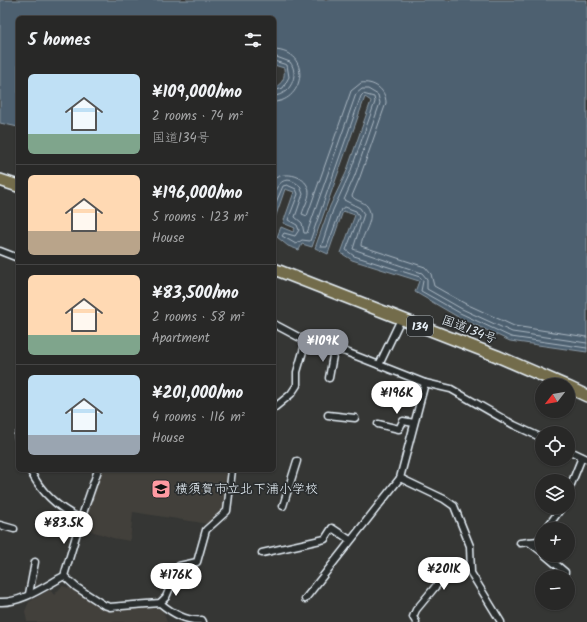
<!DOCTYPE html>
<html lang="en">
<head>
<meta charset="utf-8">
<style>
  body { margin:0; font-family:Kalam,"Klee One",sans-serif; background:#343433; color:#f1f3f6; height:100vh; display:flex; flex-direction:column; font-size:15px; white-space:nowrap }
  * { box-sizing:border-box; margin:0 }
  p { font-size:13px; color:#a5a6a7 }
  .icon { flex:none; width:22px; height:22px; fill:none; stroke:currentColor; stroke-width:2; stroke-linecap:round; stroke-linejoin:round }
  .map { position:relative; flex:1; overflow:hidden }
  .panel { position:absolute; left:16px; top:16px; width:260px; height:456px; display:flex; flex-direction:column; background:#282827; border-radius:6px; box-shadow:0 1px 3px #0004,0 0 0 1px #444 }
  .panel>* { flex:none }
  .needle { width:26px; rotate:239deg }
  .fabs { position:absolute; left:535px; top:378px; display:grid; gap:8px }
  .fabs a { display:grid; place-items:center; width:40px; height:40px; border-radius:50%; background:#282827; box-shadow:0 1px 3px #0004,0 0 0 1px #444; font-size:20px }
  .price { position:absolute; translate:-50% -34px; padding:0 9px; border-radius:14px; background:#fff; color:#222; font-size:13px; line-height:26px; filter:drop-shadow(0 1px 2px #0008) }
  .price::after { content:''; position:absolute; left:50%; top:24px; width:12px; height:9px; margin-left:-6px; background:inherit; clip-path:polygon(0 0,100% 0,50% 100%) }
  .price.current { background:#8c9099; color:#fff }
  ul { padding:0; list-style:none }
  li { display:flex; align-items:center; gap:12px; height:100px; padding:0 12px }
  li+li { border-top:1px solid #444 }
  li span { display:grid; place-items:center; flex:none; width:112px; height:80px; border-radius:6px; color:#555 }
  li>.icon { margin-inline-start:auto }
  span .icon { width:48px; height:48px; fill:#fffc; stroke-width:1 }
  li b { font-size:17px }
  h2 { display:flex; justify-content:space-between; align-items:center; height:48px; padding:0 12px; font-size:17px }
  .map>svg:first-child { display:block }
  .built { fill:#43403b }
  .water { fill:#4d6070; stroke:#8b9aa6 }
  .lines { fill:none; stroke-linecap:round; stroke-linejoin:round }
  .shore { stroke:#aab7c2; stroke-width:1 }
  .street-casing { stroke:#e8f1f8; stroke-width:9 }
  .highway-casing { stroke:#e8f1f8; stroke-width:14 }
  .street { stroke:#2a2d2e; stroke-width:6 }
  .highway { stroke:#736c4b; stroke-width:11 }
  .labels { text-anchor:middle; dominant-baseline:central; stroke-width:3.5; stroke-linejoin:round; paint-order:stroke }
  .shield { fill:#2a2d2e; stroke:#afb6bb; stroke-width:1 }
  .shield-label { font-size:12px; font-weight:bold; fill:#e8f1f8 }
  .street-label { font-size:13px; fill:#e8f1f8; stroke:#2a2d2e }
  .poi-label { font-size:13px; fill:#e8f1f8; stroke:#2a2d2e; text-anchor:start }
</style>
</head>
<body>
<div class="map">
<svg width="587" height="622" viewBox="0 0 587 622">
  <rect width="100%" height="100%" fill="#353634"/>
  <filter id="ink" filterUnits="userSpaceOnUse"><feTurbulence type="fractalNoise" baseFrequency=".025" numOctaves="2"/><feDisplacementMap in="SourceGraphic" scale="8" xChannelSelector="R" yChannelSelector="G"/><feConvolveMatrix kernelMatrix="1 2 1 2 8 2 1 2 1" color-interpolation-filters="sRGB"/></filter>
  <g filter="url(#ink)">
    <!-- built -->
    <g class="built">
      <polygon points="102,470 230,470 226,509 209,524 133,512 130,541 113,538 82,528 85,512"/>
      <polygon points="62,586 82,592 108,610 161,607 167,622 27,622 25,611 29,602 50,590 54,595"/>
    </g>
    <!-- water -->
    <path class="water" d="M0 0H587V352L510 341 458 317 415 292 419 281 352 260 341 253 355 215 343 211 328 254 315 248 330 206 346 173 371 101 365 97 312 247 302 244 299 250 288 246 277 237 281 227 293 232 295 228 283 223 294 192 285 189 274 221V88C283 83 285 78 284 68L274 65V18H18V127L0 123Z"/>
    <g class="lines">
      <!-- shore -->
      <g class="shore">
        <path d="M274 50C312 51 305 101 274 102"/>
        <path d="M274 56 290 62C300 75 290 95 274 96"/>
        <polyline points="274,61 287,65 289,77 283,88 274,91"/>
        <path d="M274 179C285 170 308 176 309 192 309 199 304 207 302 214L307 216 351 91 361 83C373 81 386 89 386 103L360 177 352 196C355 201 363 201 367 206 377 219 361 234 361 246L425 267 431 274 434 286 464 303 514 326 587 337"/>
        <path d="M274 193C280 179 288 176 300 186L303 194 295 217 302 223 304 233H307L356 94 362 89H368L378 95 380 103 355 175 344 200 360 208 364 214 353 249 422 273 427 279V289L462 309 512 332 587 343"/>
        <polyline points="274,207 283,186 287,185 296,189 298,194 288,220 297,225 299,230 295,236 284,233 282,236 296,244 302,240 310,241 361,96 363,94 374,97 375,102 350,173 333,210 321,247 327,247 341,209 345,207 356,211 359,217 346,250 354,256 420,277 423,281 421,291 460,313 511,337 587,348"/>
      </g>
      <!-- street casing -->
      <g class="street-casing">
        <g id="street">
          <polyline points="0,251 18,258"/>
          <polyline points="274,324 306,341 346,352 425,383 451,389 514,425 542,438"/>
          <polyline points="379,365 401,319"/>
          <polyline points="329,378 334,350"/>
          <polyline points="274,408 291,394 297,385 297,372 306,341"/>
          <polyline points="328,415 355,418"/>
          <polyline points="378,424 399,429 403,421 414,423"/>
          <polyline points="18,435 18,438"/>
          <polyline points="568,450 587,459"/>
          <path d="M30 470C41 493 58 508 81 519"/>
          <polyline points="400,478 444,499 454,506 470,546 471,573 501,622"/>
          <polyline points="568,492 582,457"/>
          <polyline points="283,506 297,461"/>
          <polyline points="0,525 14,529"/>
          <polyline points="546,529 562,507"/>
          <polyline points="529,542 542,552"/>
          <polyline points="520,543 538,541 542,535"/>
          <polyline points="262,553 325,539 332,528 350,540"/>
          <polyline points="545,555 565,572"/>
          <polyline points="64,576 76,587 104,605 110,607 134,605 160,603 166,597 179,566 197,562 206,530 227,511 232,470"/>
          <polyline points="29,594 35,562"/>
          <polyline points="305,599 400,478 425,383"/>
          <path d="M0 602C22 603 45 586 64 576L81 519 98 470"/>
          <path d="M160 603C172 613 186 622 202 620L203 622"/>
          <polyline points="416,622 413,617 416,610 440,581 469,565"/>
        </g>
      </g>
      <!-- highway casing -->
      <g class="highway-casing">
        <g id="highway">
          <polyline points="0,180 18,186"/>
          <polyline points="274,269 497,356 564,385"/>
          <polyline points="568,387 587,396"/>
        </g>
      </g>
      <!-- street -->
      <use href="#street" class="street"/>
      <!-- highway -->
      <use href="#highway" class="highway"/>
    </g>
  </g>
  <!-- icons -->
  <defs>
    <g id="school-square" transform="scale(1)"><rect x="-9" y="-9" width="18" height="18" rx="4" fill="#ff9aa2" stroke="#2a2d2e"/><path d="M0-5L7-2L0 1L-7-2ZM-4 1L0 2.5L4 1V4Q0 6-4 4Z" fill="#111"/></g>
  </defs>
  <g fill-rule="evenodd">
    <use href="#school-square" x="161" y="489"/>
  </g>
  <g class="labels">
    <!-- shield labels -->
    <rect class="shield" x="407" y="316" width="26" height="20" rx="3"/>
    <g class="shield-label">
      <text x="420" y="326">134</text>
    </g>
    <!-- street labels -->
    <g class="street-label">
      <text transform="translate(469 330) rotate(21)">国道134号</text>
    </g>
    <!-- poi labels -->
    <g class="poi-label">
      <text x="175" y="489">横須賀市立北下浦小学校</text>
    </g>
  </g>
</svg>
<div class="fabs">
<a><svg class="needle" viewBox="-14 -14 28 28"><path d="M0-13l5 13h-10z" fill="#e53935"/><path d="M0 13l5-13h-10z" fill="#a5a6a7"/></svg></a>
<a><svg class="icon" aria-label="locate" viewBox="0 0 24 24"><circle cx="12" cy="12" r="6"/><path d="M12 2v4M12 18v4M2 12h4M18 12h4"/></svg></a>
<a><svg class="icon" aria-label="layers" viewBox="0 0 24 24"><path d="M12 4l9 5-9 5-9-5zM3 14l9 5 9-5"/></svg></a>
<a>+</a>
<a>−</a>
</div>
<b class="price current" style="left:323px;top:363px">¥109K</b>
<b class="price" style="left:397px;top:415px">¥196K</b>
<b class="price" style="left:64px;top:545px">¥83.5K</b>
<b class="price" style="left:444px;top:591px">¥201K</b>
<b class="price" style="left:176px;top:597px">¥176K</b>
<section class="panel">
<h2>5 homes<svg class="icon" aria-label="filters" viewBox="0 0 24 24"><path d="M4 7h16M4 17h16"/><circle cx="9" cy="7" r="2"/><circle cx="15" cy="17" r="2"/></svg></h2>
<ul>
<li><span style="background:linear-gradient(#bfe0f5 75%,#7fa58c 0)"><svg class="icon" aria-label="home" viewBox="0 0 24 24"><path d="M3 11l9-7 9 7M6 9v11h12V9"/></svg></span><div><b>¥109,000/mo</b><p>2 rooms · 74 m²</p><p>国道134号</p></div></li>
<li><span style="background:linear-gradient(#ffd9b3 70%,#b9a48a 0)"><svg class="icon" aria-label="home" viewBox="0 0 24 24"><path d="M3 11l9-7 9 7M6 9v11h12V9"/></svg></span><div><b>¥196,000/mo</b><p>5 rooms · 123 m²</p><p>House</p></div></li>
<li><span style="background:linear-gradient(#ffd9b3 75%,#7fa58c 0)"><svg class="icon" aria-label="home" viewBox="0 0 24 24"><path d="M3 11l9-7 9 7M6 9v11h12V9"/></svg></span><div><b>¥83,500/mo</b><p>2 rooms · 58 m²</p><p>Apartment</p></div></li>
<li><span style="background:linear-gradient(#bfe0f5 75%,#9aa5b1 0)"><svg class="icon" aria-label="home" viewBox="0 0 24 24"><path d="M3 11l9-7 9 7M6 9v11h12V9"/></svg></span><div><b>¥201,000/mo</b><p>4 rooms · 116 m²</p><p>House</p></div></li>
</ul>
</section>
</div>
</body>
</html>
